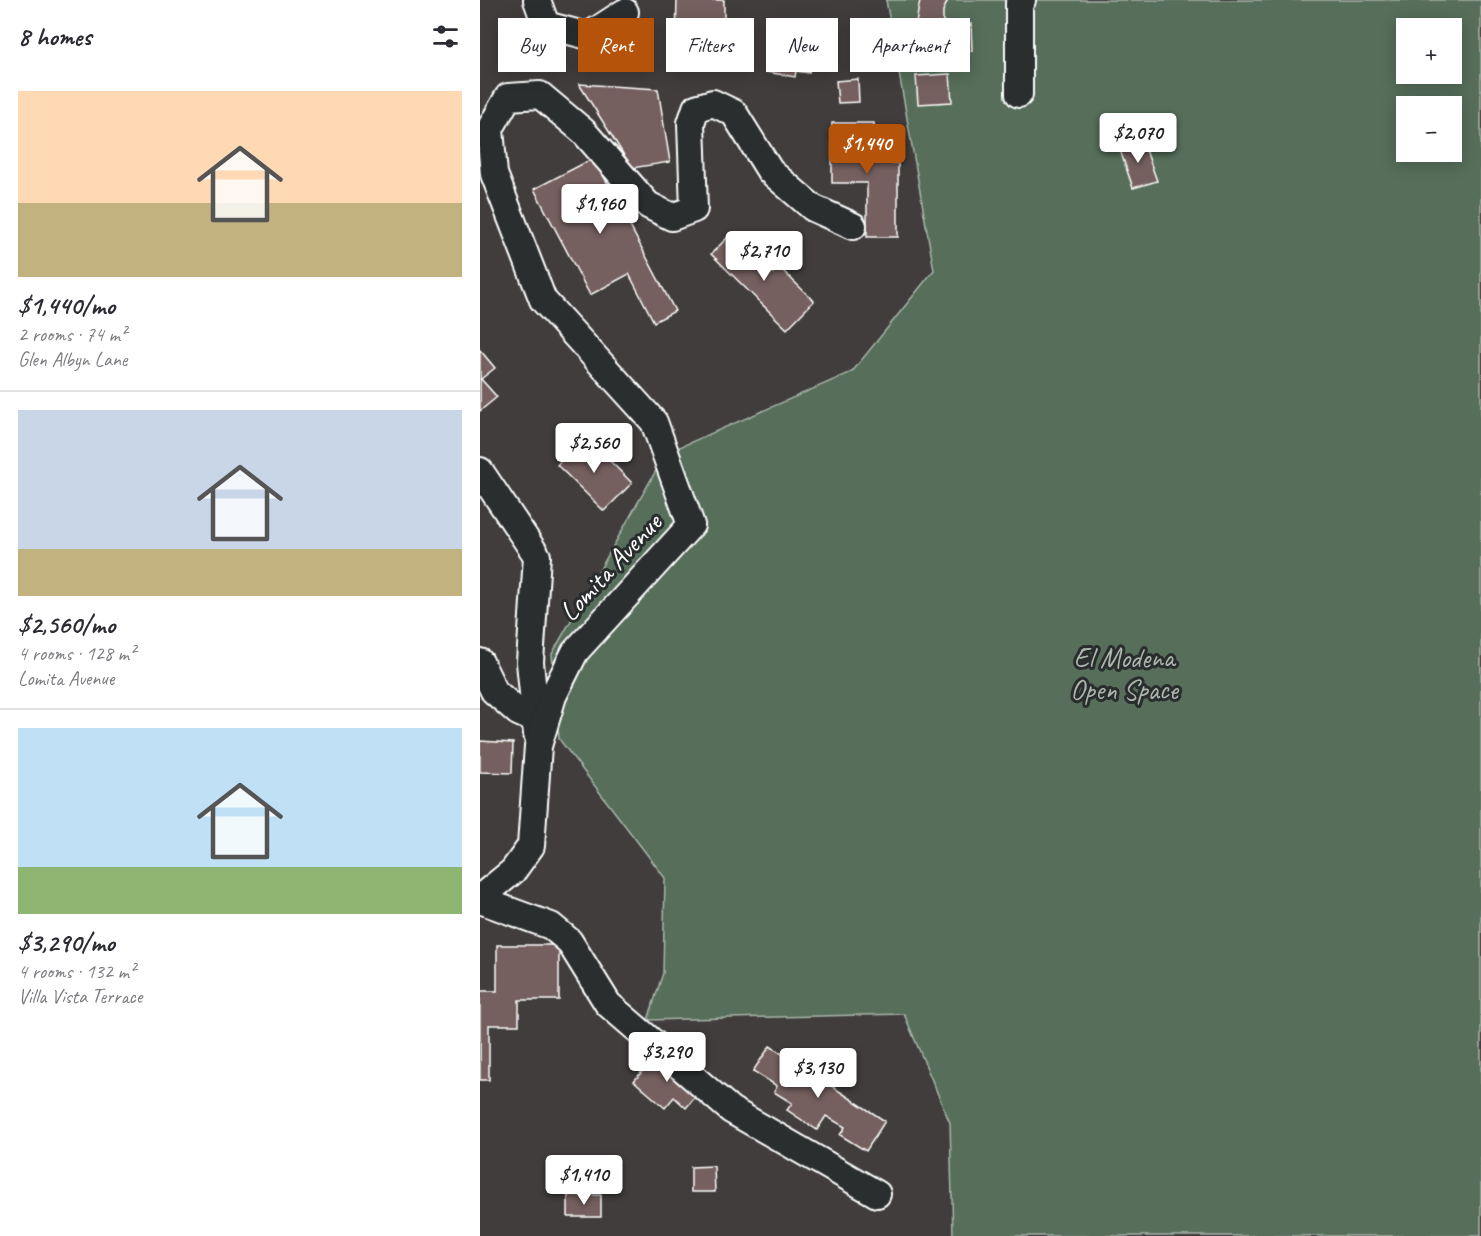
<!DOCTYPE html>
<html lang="en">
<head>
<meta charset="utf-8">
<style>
  body { margin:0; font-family:Caveat,sans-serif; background:#f7f7f7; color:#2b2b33; height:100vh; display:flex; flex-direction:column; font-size:22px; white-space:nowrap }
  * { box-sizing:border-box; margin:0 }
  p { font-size:20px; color:#7c7c81 }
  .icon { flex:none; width:33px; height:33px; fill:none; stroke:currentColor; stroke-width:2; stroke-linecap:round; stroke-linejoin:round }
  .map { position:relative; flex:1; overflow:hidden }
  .drawer { display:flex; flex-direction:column; background:#fff; width:480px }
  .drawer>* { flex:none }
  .guide { position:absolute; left:18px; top:18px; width:570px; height:54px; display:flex; gap:12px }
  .buttons { position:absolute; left:916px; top:18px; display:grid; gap:12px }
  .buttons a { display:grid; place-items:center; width:66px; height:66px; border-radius:0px; background:#fff; box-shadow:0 3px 15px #0003; font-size:30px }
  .price { position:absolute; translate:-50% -51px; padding:0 14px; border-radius:6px; background:#fff; color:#222; font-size:20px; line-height:39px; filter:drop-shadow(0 2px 3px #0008) }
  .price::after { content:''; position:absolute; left:50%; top:36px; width:18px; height:14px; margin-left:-9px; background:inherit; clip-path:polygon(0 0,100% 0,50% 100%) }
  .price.selected { background:#b45309; color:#fff }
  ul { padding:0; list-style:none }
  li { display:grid; align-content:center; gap:12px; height:318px; padding:0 18px }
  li+li { border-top:2px solid #e1e1e2 }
  li span { display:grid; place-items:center; height:186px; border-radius:0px; color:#555 }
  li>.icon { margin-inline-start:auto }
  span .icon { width:108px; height:108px; fill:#fffc; stroke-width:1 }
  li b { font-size:26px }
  h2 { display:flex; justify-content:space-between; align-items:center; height:72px; padding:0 18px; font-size:26px }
  .chip { padding:0 21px; border-radius:0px; background:#fff; box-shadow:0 3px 15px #0003; font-size:21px; line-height:54px }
  .chip.selected { background:#b45309; color:#fff }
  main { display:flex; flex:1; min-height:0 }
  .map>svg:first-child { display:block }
  .green { fill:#576e5a; stroke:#abb6ac; stroke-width:1.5; fill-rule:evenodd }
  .building { fill:#74615e; stroke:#fff; stroke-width:1.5 }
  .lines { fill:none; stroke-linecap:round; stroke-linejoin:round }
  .minor-casing { stroke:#fff; stroke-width:30 }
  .minor { stroke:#2a2d2e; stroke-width:26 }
  .labels { text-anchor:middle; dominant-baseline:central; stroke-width:6; stroke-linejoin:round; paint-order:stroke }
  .street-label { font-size:28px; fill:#fff; stroke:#2a2d2e }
  .park-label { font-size:28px; fill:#abb6ac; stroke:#2a2d2e }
</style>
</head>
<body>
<main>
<section class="drawer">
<h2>8 homes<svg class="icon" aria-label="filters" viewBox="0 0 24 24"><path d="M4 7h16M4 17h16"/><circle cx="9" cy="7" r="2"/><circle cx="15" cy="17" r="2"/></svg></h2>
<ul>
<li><span style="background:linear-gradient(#ffd9b3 60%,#c2b280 0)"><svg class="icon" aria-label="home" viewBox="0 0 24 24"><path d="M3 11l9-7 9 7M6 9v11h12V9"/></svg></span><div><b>$1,440/mo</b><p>2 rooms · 74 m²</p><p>Glen Albyn Lane</p></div></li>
<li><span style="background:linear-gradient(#c9d6e8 75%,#c2b280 0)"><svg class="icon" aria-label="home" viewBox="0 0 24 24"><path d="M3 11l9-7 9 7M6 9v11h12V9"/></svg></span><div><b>$2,560/mo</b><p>4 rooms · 128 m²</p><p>Lomita Avenue</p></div></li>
<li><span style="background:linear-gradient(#bfe0f5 75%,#8fb573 0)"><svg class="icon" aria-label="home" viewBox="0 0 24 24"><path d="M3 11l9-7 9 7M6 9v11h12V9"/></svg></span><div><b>$3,290/mo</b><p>4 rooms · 132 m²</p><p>Villa Vista Terrace</p></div></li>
</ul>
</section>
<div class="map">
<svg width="1001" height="1236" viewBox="0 0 1001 1236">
  <rect width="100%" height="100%" fill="#403d3c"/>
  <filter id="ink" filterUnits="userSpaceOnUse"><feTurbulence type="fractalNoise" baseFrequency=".0167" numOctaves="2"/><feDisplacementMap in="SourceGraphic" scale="12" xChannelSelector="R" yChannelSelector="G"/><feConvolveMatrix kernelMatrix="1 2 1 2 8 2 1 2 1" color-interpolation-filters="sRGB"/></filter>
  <g filter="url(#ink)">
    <!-- green -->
    <path class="green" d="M406 0H1001V1236H473L470 1123 424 1014 168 1020 183 973 185 878 79 739 72 654 186 453 372 372 454 270ZM927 28H972V74H927ZM927 106H972V152H927Z"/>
    <!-- building -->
    <g class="building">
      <polygon points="197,0 244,0 244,38 196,37"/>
      <polygon points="440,0 468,0 463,11 463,26 491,24 492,51 442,53 441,23 436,23"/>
      <polygon points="292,38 333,45 329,73 316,71 315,77 286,72"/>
      <polygon points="470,74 472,102 438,104 436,76"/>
      <polygon points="378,79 379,102 358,103 356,81"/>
      <polygon points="99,84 178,89 190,162 152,168"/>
      <polygon points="352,123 394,123 394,163 418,163 418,237 387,237 387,183 352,183"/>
      <polygon points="662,139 677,181 653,188 639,147"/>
      <polygon points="114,158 195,311 174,322 149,274 110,295 54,189"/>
      <polygon points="252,233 293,273 299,267 334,301 307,329 231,254"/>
      <polygon points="0,350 15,368 1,379 17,397 0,411"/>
      <polygon points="105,436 152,483 124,511 77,465"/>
      <polygon points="0,741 33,743 32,773 0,772"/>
      <polygon points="17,945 79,945 79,1000 39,1000 39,1025 9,1025 9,1080 0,1080 0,991 17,991"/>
      <polygon points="290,1046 405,1121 386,1151 360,1135 365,1127 346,1116 337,1130 307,1110 312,1103 294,1092 297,1086 273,1071"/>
      <polygon points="178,1053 221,1090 206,1108 194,1097 185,1108 154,1081"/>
      <polygon points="234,1166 235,1192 211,1192 211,1167"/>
      <rect x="88" y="1195" width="33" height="22"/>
    </g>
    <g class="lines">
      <!-- minor casing -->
      <g class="minor-casing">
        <g id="minor">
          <polyline points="57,0 66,25 108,36 145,12"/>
          <polyline points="539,94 539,3 542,0"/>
          <polyline points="0,471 57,556 50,662 57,734"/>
          <polyline points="0,662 14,691 38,712 56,720"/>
          <polyline points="0,898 33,871 51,846 58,746 73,696 95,652 211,525 174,422 63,300 14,174 10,129 28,97 60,95 103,131 168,205 192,217 214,209 211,123 216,108 233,103 254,113 290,171 333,208 373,226"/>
          <polyline points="0,900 71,926 89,941 128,1004 251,1110 397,1194"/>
        </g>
      </g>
      <!-- minor -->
      <use href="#minor" class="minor"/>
    </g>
  </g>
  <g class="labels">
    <!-- street labels -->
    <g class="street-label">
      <text transform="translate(130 567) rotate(-47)">Lomita Avenue</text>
    </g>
    <!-- park labels -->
    <g class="park-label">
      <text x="644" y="657">El Modena<tspan x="644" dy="32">Open Space</tspan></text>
    </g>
  </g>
</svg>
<div class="buttons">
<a>+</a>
<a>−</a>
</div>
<b class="price" style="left:658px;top:164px">$2,070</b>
<b class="price selected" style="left:387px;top:175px">$1,440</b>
<b class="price" style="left:120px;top:235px">$1,960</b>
<b class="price" style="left:284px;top:282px">$2,710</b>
<b class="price" style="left:114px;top:474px">$2,560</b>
<b class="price" style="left:187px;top:1083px">$3,290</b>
<b class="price" style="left:338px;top:1099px">$3,130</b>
<b class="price" style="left:104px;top:1206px">$1,410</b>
<div class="guide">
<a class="chip">Buy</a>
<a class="chip selected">Rent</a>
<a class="chip">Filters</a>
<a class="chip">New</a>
<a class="chip">Apartment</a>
</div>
</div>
</main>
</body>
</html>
